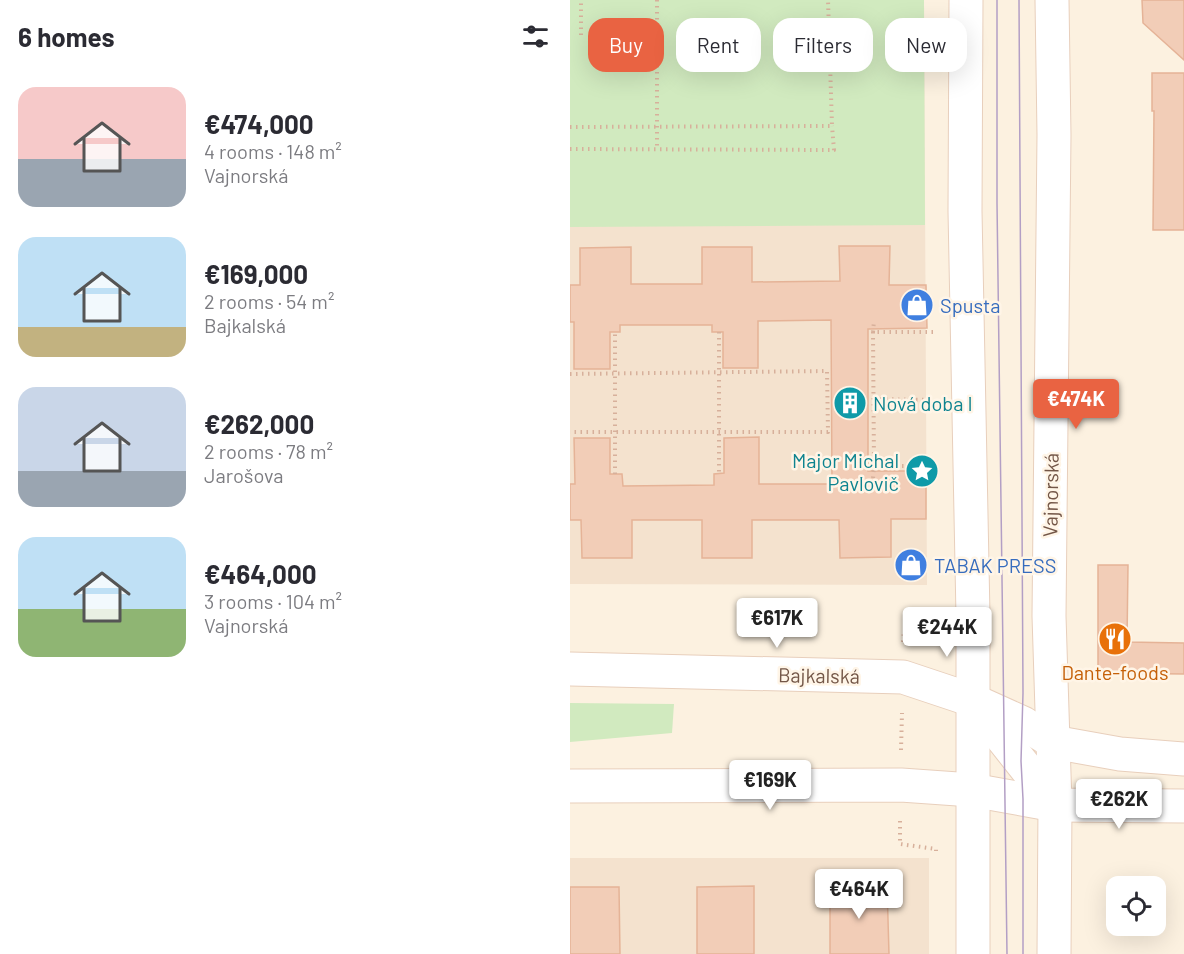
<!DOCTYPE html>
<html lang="en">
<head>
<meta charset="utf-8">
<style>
  body { margin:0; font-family:Barlow,sans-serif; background:#f7f7f7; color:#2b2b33; height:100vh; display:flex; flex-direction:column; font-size:22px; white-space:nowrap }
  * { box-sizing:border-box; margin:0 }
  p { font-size:20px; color:#7c7c81 }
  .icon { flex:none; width:33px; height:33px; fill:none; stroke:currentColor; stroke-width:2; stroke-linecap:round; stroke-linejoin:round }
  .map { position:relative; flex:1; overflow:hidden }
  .side { display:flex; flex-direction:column; background:#fff; width:570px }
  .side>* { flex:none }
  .guide { position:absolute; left:18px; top:18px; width:506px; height:54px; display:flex; gap:12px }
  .fabs { position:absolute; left:536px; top:876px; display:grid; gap:12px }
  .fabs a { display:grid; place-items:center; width:60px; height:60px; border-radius:12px; background:#fff; box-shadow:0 6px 24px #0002; font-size:30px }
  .price { position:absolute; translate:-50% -51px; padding:0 14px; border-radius:6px; background:#fff; color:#222; font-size:20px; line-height:39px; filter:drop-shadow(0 2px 3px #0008) }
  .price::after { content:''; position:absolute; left:50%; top:36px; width:18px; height:14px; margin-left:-9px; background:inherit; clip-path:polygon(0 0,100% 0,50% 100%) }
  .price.active { background:#e96342; color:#fff }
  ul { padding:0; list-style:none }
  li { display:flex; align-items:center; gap:18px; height:150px; padding:0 18px }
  li span { display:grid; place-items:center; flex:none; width:168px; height:120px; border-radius:18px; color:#555 }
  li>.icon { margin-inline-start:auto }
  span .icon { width:72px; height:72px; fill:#fffc; stroke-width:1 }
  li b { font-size:26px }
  h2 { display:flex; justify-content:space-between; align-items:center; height:72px; padding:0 18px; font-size:26px }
  .pill { padding:0 21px; border-radius:18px; background:#fff; box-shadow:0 6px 24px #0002; font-size:21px; line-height:54px }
  .pill.active { background:#e96342; color:#fff }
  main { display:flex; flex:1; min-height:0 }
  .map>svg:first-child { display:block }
  .residential { fill:#f4e2ce }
  .green { fill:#d1eabf }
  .building { fill:#f2cdb7; stroke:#e5b397; stroke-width:1.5 }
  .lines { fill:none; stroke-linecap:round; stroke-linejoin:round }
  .secondary-casing { stroke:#e8cfbc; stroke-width:35 }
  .path { stroke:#d7b09b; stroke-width:4; stroke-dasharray:1.5 4.5; stroke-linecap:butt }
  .secondary { stroke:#fff; stroke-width:33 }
  .tram { stroke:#b39fc5; stroke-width:1.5 }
  .labels { text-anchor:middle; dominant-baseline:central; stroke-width:5; stroke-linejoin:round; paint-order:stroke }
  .shop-label { font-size:20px; fill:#366cbe; stroke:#fff5e7; text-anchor:start }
  .culture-label { font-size:20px; fill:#0d838f; stroke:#fff5e7; text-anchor:start }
  .street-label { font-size:20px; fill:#735647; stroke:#fff5e7 }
  .food-label { font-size:20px; fill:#c56008; stroke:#fff5e7 }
</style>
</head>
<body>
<main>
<section class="side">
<h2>6 homes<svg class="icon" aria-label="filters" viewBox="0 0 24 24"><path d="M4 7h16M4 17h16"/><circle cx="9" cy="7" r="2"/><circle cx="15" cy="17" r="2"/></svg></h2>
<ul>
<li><span style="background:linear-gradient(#f6c9c9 60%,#9aa5b1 0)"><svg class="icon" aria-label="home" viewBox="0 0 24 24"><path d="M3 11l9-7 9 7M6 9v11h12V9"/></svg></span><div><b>€474,000</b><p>4 rooms · 148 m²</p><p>Vajnorská</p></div></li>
<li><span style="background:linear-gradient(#bfe0f5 75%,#c2b280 0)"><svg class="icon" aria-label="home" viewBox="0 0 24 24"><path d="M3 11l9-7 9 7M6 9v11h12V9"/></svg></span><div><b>€169,000</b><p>2 rooms · 54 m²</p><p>Bajkalská</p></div></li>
<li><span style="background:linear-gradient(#c9d6e8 70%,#9aa5b1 0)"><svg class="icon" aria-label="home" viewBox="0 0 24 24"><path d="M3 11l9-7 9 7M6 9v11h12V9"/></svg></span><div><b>€262,000</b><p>2 rooms · 78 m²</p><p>Jarošova</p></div></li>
<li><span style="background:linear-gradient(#bfe0f5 60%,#8fb573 0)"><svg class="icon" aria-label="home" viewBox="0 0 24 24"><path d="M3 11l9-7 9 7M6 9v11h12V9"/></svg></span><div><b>€464,000</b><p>3 rooms · 104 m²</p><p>Vajnorská</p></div></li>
</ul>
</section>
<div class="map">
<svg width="614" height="954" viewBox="0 0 614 954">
  <rect width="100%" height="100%" fill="#fcf1e0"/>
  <!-- residential -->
  <g class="residential">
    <polygon points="0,0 354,0 357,585 0,584"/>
    <rect x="0" y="858" width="359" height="96"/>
  </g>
  <!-- green -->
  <g class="green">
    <polygon points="0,0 354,0 355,225 0,227"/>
    <polygon points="0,703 104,704 102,733 0,742"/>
  </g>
  <!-- building -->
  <g class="building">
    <polygon points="572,0 614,0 614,60 573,23"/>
    <polygon points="582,73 614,73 614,230 583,230 584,111 582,111"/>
    <polygon points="269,246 320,246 319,285 356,285 357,328 298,329 298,471 356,471 356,519 321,519 321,557 270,558 269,520 182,520 182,558 132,558 132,520 62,520 62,558 12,558 11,520 0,520 0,484 5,484 4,438 40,438 40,474 52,474 53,486 144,485 144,474 154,473 154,438 189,437 189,484 262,484 261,320 188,321 188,368 153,368 153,332 142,332 142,325 50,325 50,332 40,332 40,369 4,369 4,322 0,322 0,285 10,285 10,248 61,247 61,284 132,284 132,247 182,247 182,282 270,281"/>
    <polygon points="528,565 558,565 557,642 614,643 614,674 528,673"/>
    <polygon points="317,885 319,954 260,954 260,886"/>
    <polygon points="184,886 184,954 127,954 127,887"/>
    <polygon points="0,887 49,887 50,954 0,954"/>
  </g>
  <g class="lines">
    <!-- secondary casing -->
    <g class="secondary-casing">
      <g id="secondary">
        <polyline points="396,0 395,211 403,616 403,954"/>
        <polyline points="482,0 484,135 479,616 485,805 484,954"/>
        <polyline points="0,669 333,677 402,700 453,723 483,742 550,754 614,759"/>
        <polyline points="406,705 485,805"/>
        <polyline points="0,786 331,785 402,790 485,805 614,806"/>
      </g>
    </g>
    <!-- path -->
    <g class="path">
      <polyline points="87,0 87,149"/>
      <polyline points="11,35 11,0"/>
      <polyline points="0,127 262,126 258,0"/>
      <polyline points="0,149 264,150 262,126"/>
      <polyline points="149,332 149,473"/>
      <polyline points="303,332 304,321"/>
      <polyline points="363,332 303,332 304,466 364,466"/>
      <polyline points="0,374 257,371 258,432 0,432"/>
      <polyline points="304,399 363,400"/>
      <polyline points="45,474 45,332"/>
      <polyline points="303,478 304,466"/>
      <polyline points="333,642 334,631"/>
      <polyline points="331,750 332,713"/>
      <polyline points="330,821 330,844 366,849 366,851"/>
    </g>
    <!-- secondary -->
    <use href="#secondary" class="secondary"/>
    <!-- tram -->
    <g class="tram">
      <polyline points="427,0 427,203 437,954"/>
      <polyline points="449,0 453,693 451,761 453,799 453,954"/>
    </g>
  </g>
  <!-- icons -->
  <defs>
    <g id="shop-disc" transform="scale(1.725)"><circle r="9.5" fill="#3f7fe0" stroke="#fff5e7"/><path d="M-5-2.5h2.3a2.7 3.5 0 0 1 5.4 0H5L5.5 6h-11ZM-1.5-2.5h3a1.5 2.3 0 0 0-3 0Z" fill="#fff"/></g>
    <g id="building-disc" transform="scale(1.725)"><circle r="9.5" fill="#0f9aa8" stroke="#fff5e7"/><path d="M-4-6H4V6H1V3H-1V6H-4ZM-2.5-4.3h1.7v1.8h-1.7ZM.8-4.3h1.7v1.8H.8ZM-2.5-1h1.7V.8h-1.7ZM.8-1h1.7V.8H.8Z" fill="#fff"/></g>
    <g id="sight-disc" transform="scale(1.725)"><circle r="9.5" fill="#0f9aa8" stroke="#fff5e7"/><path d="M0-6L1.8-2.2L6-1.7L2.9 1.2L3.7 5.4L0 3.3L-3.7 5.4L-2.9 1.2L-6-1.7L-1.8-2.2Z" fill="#fff"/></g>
    <g id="restaurant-disc" transform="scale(1.725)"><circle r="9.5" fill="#e8710a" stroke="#fff5e7"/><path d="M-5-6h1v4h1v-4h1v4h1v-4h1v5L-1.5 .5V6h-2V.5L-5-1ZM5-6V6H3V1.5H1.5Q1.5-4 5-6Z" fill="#fff"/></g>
  </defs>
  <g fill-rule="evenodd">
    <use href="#shop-disc" x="347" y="305"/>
    <use href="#building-disc" x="280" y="403"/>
    <use href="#sight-disc" x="352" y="471"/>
    <use href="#shop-disc" x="341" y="565"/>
    <use href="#restaurant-disc" x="545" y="639"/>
  </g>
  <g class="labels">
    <!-- shop labels -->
    <g class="shop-label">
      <text x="370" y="305">Spusta</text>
      <text x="364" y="565">TABAK PRESS</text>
    </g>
    <!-- culture labels -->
    <g class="culture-label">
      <text x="303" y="403">Nová doba I</text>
      <text x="329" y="460" text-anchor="end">Major Michal<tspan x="329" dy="23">Pavlovič</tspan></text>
    </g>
    <!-- street labels -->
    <g class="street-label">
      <text transform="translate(480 495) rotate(-89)">Vajnorská</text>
      <text transform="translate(249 675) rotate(1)">Bajkalská</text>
    </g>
    <!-- food labels -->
    <g class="food-label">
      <text x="545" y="672">Dante-foods</text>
    </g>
  </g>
</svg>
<div class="fabs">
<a><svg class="icon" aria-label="locate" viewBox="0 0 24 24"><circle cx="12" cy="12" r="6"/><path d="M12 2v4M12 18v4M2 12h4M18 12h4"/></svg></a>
</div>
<b class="price active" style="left:506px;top:430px">€474K</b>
<b class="price" style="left:207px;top:649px">€617K</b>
<b class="price" style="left:377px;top:658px">€244K</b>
<b class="price" style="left:200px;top:811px">€169K</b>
<b class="price" style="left:549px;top:830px">€262K</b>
<b class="price" style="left:289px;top:920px">€464K</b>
<div class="guide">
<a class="pill active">Buy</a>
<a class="pill">Rent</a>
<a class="pill">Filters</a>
<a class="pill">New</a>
</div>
</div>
</main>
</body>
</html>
